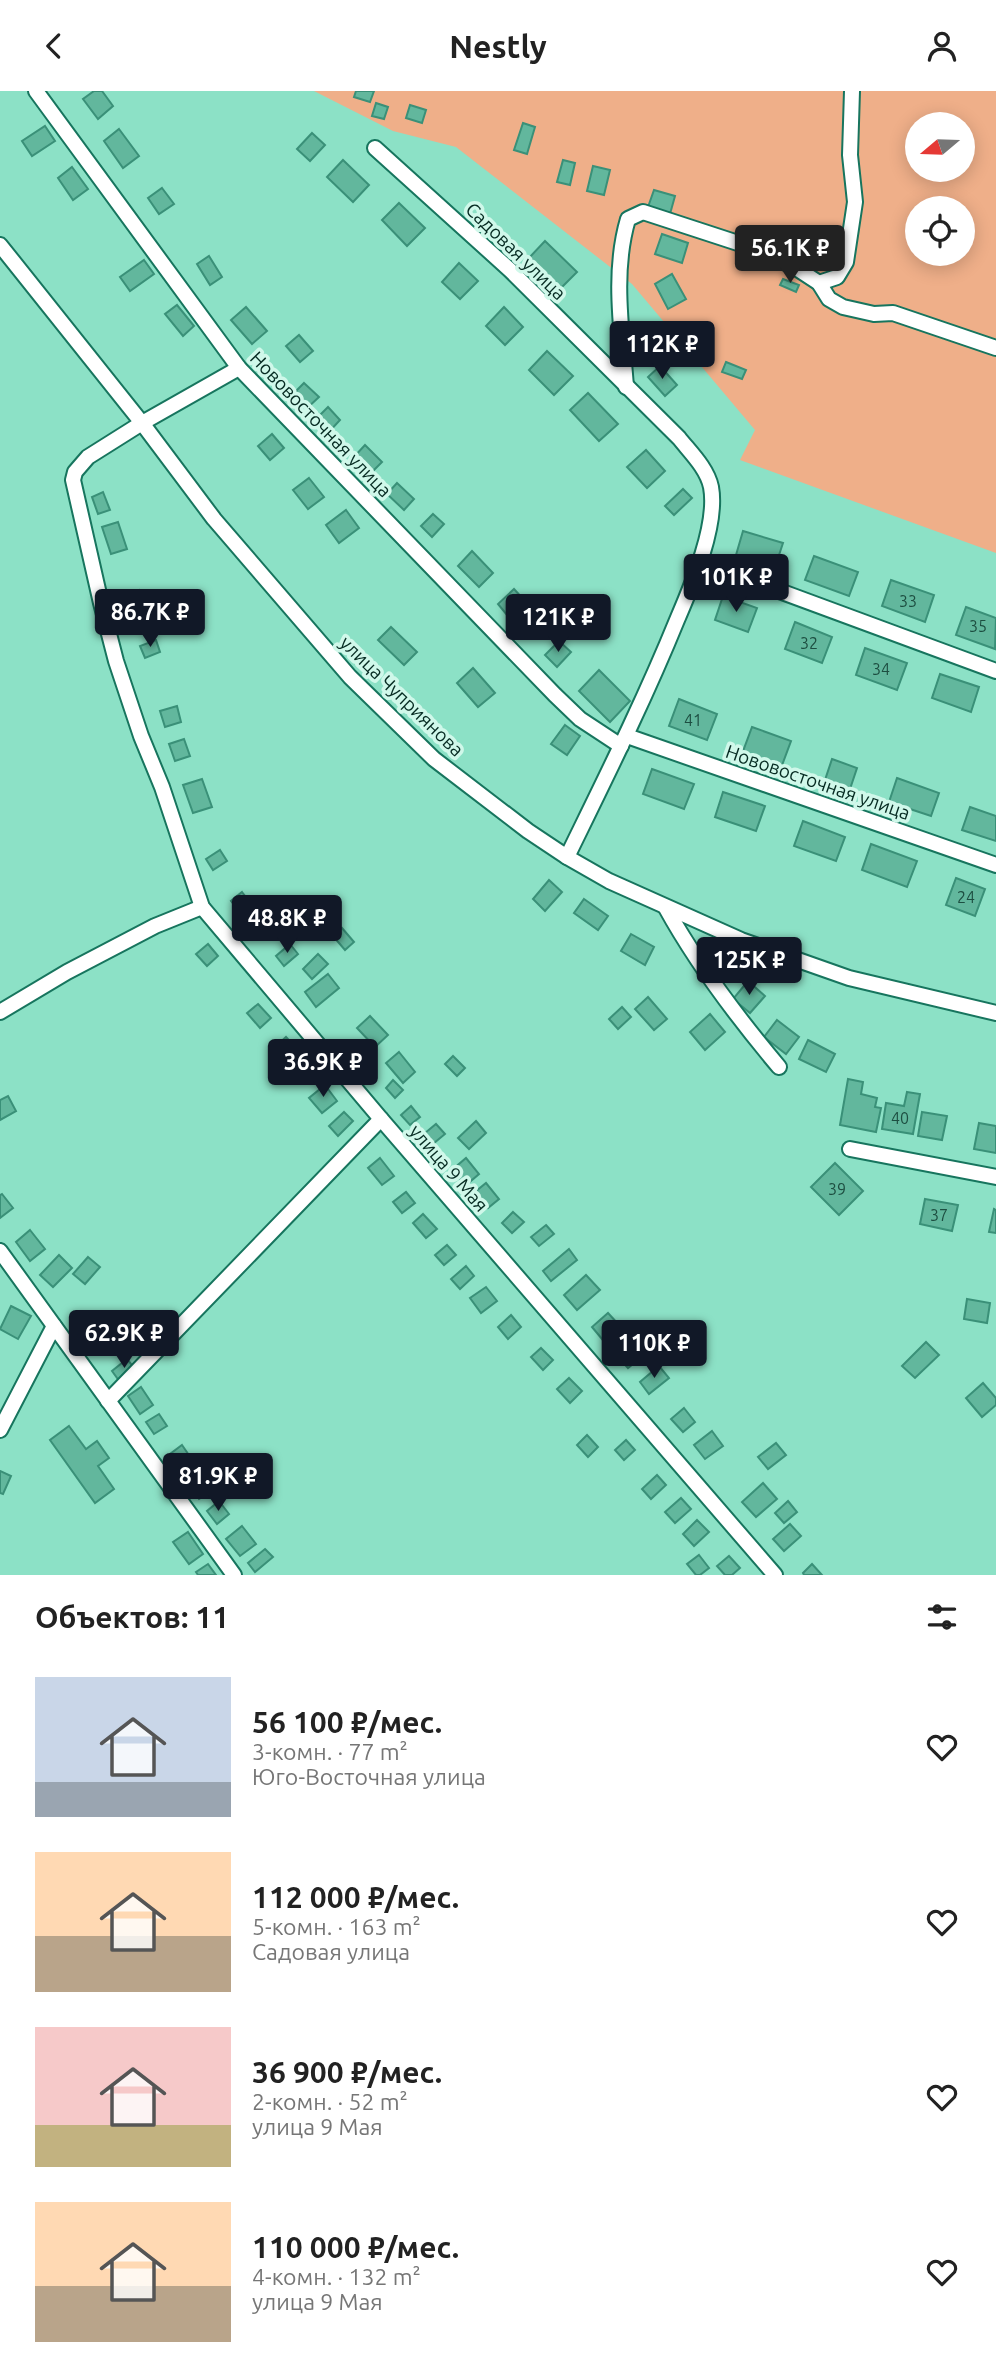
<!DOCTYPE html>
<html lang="ru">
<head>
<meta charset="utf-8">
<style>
  body { margin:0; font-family:Ubuntu,sans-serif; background:#f2f2f2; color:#222; height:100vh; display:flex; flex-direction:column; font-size:26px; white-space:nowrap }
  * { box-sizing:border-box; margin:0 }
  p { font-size:23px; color:#767676 }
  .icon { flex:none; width:38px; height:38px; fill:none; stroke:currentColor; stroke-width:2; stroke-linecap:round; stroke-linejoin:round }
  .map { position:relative; height:1484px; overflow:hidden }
  .details { display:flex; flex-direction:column; background:#fff; flex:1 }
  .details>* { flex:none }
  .needle { width:46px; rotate:251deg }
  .buttons { position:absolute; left:905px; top:21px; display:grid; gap:14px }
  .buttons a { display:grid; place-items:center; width:70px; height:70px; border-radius:50%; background:#fff; box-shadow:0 4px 18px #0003; font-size:35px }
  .price { position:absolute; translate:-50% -60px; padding:0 16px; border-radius:7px; background:#111827; color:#fff; font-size:23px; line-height:46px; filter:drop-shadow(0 2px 4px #0008) }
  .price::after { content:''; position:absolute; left:50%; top:42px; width:21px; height:16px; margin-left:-10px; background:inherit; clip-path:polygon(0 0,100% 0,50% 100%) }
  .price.active { background:#222; color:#fff }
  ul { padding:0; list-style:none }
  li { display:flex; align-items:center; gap:21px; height:175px; padding:0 35px }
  li span { display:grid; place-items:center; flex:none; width:196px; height:140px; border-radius:0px; color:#555 }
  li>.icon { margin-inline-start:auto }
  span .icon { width:84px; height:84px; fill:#fffc; stroke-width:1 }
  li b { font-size:30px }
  h2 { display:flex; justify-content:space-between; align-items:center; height:84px; padding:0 35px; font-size:30px }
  header { display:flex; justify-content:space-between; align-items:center; height:91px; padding:0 35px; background:#fff; font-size:32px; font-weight:700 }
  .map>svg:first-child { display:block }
  .green { fill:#efaf89; fill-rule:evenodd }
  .building { fill:#62b79d; stroke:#3a9078; stroke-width:2 }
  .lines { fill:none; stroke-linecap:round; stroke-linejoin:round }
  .minor-casing { stroke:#17755e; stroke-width:18 }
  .minor { stroke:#fff; stroke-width:14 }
  .labels { text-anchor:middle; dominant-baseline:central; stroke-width:7; stroke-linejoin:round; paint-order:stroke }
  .number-label { font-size:16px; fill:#1d4e41 }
  .street-label { font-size:19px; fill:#062b22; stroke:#d0f8ea }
</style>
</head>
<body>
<header><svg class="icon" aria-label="back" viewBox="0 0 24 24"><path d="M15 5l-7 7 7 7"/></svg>Nestly<svg class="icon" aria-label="person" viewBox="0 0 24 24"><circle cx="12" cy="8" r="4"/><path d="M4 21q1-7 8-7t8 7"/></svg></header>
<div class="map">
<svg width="996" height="1484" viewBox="0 0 996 1484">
  <rect width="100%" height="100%" fill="#8ce1c6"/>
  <!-- green -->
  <path class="green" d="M314 0H996V462L740 369 755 339 632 193 456 56 393 40ZM917 33H962V79H917ZM917 117H962V163H917Z"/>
  <!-- building -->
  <g class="building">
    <polygon points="94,0 102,0 113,15 98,28 83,8"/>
    <polygon points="356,0 374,0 370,11 354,6"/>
    <polygon points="376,12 388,16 384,28 372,25"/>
    <polygon points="410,14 426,19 422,32 406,27"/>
    <polygon points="523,32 535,36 527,63 514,59"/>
    <polygon points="45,35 55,50 32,65 22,50"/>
    <polygon points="119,38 139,65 123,77 104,50"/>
    <polygon points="312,42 325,54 310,70 297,58"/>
    <polygon points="343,69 369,94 353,111 327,86"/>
    <polygon points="563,69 575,72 570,94 557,91"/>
    <polygon points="593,75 610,79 604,104 587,100"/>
    <polygon points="72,76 88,98 73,109 58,87"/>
    <polygon points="162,97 174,113 159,123 148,107"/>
    <polygon points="654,99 675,105 670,123 648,116"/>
    <polygon points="399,112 425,137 407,155 382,129"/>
    <polygon points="662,143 688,152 682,172 655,163"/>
    <polygon points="545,150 577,181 560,198 528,168"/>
    <polygon points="209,165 222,186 210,194 197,173"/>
    <polygon points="144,169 154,183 130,200 120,186"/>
    <polygon points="459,172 478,190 460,208 442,191"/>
    <polygon points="672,183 686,208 668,218 655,193"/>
    <polygon points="783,188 799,194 796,201 780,194"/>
    <polygon points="177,214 194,235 183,245 165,223"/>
    <polygon points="246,216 267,240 252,253 231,229"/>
    <polygon points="504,216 523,236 505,254 486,235"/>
    <polygon points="299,244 313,260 300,271 286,255"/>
    <polygon points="547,260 573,285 554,304 529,279"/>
    <polygon points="726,271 746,279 742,288 722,281"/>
    <polygon points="660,275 677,294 665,305 648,286"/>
    <polygon points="304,292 319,306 306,318 292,304"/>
    <polygon points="588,302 618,333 599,350 570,319"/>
    <polygon points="328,316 340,329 328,342 315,329"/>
    <polygon points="272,343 284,357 270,369 258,355"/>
    <polygon points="365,354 382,371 369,384 353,367"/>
    <polygon points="646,359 665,380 647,397 627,376"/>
    <polygon points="309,387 324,406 308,418 293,399"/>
    <polygon points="397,392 414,408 404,419 387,403"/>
    <polygon points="683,398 692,407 674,424 665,415"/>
    <polygon points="103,401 110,419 98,423 92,406"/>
    <polygon points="346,419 359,437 339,452 326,434"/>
    <polygon points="433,423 444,433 432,446 421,435"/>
    <polygon points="118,431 127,458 111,463 102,436"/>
    <polygon points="743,440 783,452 775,476 736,464"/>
    <polygon points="472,460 493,482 479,496 458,475"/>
    <polygon points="814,465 858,481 849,505 805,489"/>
    <polygon points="891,489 934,504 925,531 882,515"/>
    <polygon points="514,498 524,509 507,524 498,513"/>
    <polygon points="139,499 143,512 128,517 124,504"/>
    <polygon points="723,505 757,517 748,541 715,529"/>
    <polygon points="966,516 996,527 995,558 956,544"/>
    <polygon points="531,522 542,534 528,547 517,535"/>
    <polygon points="795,531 832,546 822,572 785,558"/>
    <polygon points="391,536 417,561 404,574 378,549"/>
    <polygon points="156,549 160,561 145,567 140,555"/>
    <polygon points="559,550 571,561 557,576 545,564"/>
    <polygon points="865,557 907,572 897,599 856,584"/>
    <polygon points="473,577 495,602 478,616 457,592"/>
    <polygon points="599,579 630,610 610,631 579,600"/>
    <polygon points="940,583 979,596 971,621 932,607"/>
    <polygon points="679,608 717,623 707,649 669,635"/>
    <polygon points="177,615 181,631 165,636 160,620"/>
    <polygon points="565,634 580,645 567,664 551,653"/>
    <polygon points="752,636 791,650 781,677 742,663"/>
    <polygon points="184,648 190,665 175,670 169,653"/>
    <polygon points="832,668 857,677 849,701 824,692"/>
    <polygon points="652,678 694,693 684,718 643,703"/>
    <polygon points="897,687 939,702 931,725 889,711"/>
    <polygon points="202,688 212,716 193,722 183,694"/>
    <polygon points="723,701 765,715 756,740 715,726"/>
    <polygon points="970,716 996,725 996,750 962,739"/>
    <polygon points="803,730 845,746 836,770 794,755"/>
    <polygon points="871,753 917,770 907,796 862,779"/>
    <polygon points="220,759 227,770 213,779 206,768"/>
    <polygon points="956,787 985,798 975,825 946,814"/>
    <polygon points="549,789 562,801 545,820 533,808"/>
    <polygon points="242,801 259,823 248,832 231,810"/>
    <polygon points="584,808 608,825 598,839 574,822"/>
    <polygon points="342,837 354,851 345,859 333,845"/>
    <polygon points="631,843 654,856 645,874 621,860"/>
    <polygon points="208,853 218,865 207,875 196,863"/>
    <polygon points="290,853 298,863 284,875 276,865"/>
    <polygon points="318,863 328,873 312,888 303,878"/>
    <polygon points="328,883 339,897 316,916 305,901"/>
    <polygon points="748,890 765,905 750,922 733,908"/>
    <polygon points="648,906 667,928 654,939 635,918"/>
    <polygon points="258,913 271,927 260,937 247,922"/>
    <polygon points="622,916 631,926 618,938 609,928"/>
    <polygon points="710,923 725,941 705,959 690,941"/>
    <polygon points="370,925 388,944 375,956 357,937"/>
    <polygon points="777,929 799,946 786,963 764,946"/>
    <polygon points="286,946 295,956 282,967 273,958"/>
    <polygon points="808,949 835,963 826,981 799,968"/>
    <polygon points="399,961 415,981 403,992 386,972"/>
    <polygon points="453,965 465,977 457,985 445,973"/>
    <polygon points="304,968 313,979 305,987 295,976"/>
    <polygon points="848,988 863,991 861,1003 877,1007 875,1016 881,1017 876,1041 840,1034"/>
    <polygon points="393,989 403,999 395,1007 386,997"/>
    <polygon points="325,994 337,1010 322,1022 309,1007"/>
    <polygon points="907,1001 920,1003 913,1043 882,1038 886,1012 904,1015"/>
    <polygon points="8,1005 16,1020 0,1029 0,1009"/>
    <polygon points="411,1015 420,1026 410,1034 401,1024"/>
    <polygon points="344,1021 353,1030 338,1045 329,1035"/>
    <polygon points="922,1021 947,1025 942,1049 918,1045"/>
    <polygon points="476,1030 486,1042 469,1058 458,1047"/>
    <polygon points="979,1032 996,1035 996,1062 974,1058"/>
    <polygon points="436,1033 445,1043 434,1052 425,1042"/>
    <polygon points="380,1067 394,1085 382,1094 368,1077"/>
    <polygon points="466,1067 479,1083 465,1095 452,1079"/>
    <polygon points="835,1072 863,1100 839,1124 811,1096"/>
    <polygon points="486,1092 499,1108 488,1117 475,1101"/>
    <polygon points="406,1101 415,1112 402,1122 393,1111"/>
    <polygon points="2,1103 13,1117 0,1127 0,1104"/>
    <polygon points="925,1108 958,1114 952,1140 920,1133"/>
    <polygon points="994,1118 996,1119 996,1142 989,1141"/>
    <polygon points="513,1121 524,1131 512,1142 502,1132"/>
    <polygon points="423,1123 437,1138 426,1147 413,1132"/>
    <polygon points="546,1134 554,1143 539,1155 531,1146"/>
    <polygon points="30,1139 45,1158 30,1170 16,1151"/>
    <polygon points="447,1154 456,1164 444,1174 435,1164"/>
    <polygon points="569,1158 577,1169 551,1190 543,1180"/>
    <polygon points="59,1164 72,1177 53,1196 40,1184"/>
    <polygon points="88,1166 100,1176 85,1193 73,1183"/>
    <polygon points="466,1175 474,1185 460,1198 451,1188"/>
    <polygon points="586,1184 600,1199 577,1219 564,1204"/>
    <polygon points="486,1196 497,1210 481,1222 470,1207"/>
    <polygon points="967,1208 990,1212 987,1232 964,1228"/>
    <polygon points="11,1215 31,1225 18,1248 0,1238"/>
    <polygon points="608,1222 619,1234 602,1248 592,1236"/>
    <polygon points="511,1224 521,1236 508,1248 498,1236"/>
    <polygon points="107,1234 118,1250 99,1263 88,1247"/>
    <polygon points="647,1244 656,1254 628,1277 619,1267"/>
    <polygon points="926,1251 939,1264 915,1287 902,1275"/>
    <polygon points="541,1257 553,1269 543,1279 531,1266"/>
    <polygon points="127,1268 136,1279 120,1291 112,1280"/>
    <polygon points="659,1275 669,1287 649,1303 640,1291"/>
    <polygon points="569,1287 582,1300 570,1312 557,1298"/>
    <polygon points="983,1292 996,1307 996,1314 982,1326 966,1307"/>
    <polygon points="141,1296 153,1314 140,1323 128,1305"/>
    <polygon points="684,1317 695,1331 683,1341 671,1328"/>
    <polygon points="159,1323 167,1335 154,1343 146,1331"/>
    <polygon points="69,1335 86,1358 97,1350 109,1367 98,1375 114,1398 95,1412 50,1349"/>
    <polygon points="712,1340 723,1355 705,1368 694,1354"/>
    <polygon points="587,1344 598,1356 588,1366 577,1354"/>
    <polygon points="626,1349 635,1359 624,1369 615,1359"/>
    <polygon points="776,1352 786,1364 768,1378 758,1366"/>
    <polygon points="182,1354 193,1370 181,1379 170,1363"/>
    <polygon points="0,1380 11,1385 3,1403 0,1402"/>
    <polygon points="198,1384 210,1401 199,1408 187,1392"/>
    <polygon points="657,1384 666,1394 651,1408 642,1398"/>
    <polygon points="763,1392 777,1408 756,1426 742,1411"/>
    <polygon points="681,1407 691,1418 675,1432 665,1421"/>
    <polygon points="219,1410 229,1423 217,1433 207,1420"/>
    <polygon points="788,1410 797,1421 784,1432 775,1422"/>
    <polygon points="697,1429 709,1441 694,1455 683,1443"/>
    <polygon points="790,1433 801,1445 784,1460 773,1448"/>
    <polygon points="242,1435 256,1453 240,1465 226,1448"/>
    <polygon points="188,1441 203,1463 189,1473 173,1451"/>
    <polygon points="265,1458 273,1466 255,1481 248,1472"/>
    <polygon points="699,1464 709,1477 700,1484 696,1484 687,1473"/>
    <polygon points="729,1465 740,1477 732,1484 725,1484 717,1475"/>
    <polygon points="208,1473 216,1484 198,1484 196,1481"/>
    <polygon points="812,1473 822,1484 804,1484 803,1482"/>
  </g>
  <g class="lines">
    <!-- minor casing -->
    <g class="minor-casing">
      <g id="minor">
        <polyline points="36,0 239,277 555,604 580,628 621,655"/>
        <path d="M375 57 510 179 679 347C690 361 707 377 711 396 718 434 692 494 677 529 644 610 605 688 567 766"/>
        <polyline points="0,154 142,332 214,428 350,586 434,668 528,740 567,766 609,790 741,849 849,887 996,922"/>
        <polyline points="819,192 837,186 846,171 855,111 850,64 852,0"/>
        <polyline points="239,277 142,332 88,366 75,381 73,389 101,512 116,570 141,645 162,696 202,816 381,1028 775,1484"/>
        <path d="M626 296C622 240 612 182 628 128L643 121 741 153 793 175 819 192 829 208 843 216 874 223 893 222 996 257"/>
        <polyline points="701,471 996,580"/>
        <polyline points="627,645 996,774"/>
        <path d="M666 817C698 875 737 926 779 976"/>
        <polyline points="0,921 67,881 155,835 202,816"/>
        <polyline points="850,1058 996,1086"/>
        <polyline points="0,1160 234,1484"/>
        <polyline points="108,1310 381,1028"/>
        <polyline points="0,1339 54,1235"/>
      </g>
    </g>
    <!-- minor -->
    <use href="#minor" class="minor"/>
  </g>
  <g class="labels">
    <!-- number labels -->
    <g class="number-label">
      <text x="908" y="510">33</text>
      <text x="978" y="535">35</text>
      <text x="809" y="552">32</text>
      <text x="881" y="578">34</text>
      <text x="693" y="629">41</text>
      <text x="966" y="806">24</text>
      <text x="900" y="1027">40</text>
      <text x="837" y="1098">39</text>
      <text x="939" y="1124">37</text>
    </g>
    <!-- street labels -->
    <g class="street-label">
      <text transform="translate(516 160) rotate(44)">Садовая улица</text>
      <text transform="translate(321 333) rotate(46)">Нововосточная улица</text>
      <text transform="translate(402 605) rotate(44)">улица Чуприянова</text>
      <text transform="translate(818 691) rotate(19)">Нововосточная улица</text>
      <text transform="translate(449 1077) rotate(49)">улица 9 Мая</text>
    </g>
  </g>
</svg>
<div class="buttons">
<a><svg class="needle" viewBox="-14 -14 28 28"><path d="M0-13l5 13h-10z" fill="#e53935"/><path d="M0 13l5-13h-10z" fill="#767676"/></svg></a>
<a><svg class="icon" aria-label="locate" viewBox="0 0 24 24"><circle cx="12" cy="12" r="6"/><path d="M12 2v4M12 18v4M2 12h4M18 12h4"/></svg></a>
</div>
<b class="price active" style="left:790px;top:194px">56.1K ₽</b>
<b class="price" style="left:662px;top:290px">112K ₽</b>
<b class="price" style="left:736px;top:523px">101K ₽</b>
<b class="price" style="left:150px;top:558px">86.7K ₽</b>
<b class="price" style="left:558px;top:563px">121K ₽</b>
<b class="price" style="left:287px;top:864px">48.8K ₽</b>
<b class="price" style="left:749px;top:906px">125K ₽</b>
<b class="price" style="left:323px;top:1008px">36.9K ₽</b>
<b class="price" style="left:124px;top:1279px">62.9K ₽</b>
<b class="price" style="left:654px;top:1289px">110K ₽</b>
<b class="price" style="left:218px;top:1422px">81.9K ₽</b>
</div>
<section class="details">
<h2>Объектов: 11<svg class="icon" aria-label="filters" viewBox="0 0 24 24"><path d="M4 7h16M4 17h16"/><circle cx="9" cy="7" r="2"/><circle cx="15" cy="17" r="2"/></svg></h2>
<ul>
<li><span style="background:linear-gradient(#c9d6e8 75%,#9aa5b1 0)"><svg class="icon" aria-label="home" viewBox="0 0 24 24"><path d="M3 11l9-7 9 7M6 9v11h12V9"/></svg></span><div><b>56 100 ₽/мес.</b><p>3-комн. · 77 m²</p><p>Юго-Восточная улица</p></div><svg class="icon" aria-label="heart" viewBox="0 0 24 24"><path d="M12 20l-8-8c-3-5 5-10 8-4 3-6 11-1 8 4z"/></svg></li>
<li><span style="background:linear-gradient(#ffd9b3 60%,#b9a48a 0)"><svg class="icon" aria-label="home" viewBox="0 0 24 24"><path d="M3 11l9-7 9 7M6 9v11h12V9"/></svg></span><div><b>112 000 ₽/мес.</b><p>5-комн. · 163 m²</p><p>Садовая улица</p></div><svg class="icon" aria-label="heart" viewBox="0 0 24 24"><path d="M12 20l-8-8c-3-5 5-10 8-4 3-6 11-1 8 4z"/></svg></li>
<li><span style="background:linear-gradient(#f6c9c9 70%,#c2b280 0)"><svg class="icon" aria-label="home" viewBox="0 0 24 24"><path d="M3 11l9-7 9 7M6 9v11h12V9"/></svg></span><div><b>36 900 ₽/мес.</b><p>2-комн. · 52 m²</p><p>улица 9 Мая</p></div><svg class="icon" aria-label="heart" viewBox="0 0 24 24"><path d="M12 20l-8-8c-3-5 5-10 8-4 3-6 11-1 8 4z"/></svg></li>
<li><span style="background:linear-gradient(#ffd9b3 60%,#b9a48a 0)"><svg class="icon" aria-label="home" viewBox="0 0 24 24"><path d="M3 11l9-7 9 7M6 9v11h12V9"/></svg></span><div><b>110 000 ₽/мес.</b><p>4-комн. · 132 m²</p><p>улица 9 Мая</p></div><svg class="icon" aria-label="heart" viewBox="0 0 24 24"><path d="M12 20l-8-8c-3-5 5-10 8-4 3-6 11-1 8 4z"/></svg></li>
</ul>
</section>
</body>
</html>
